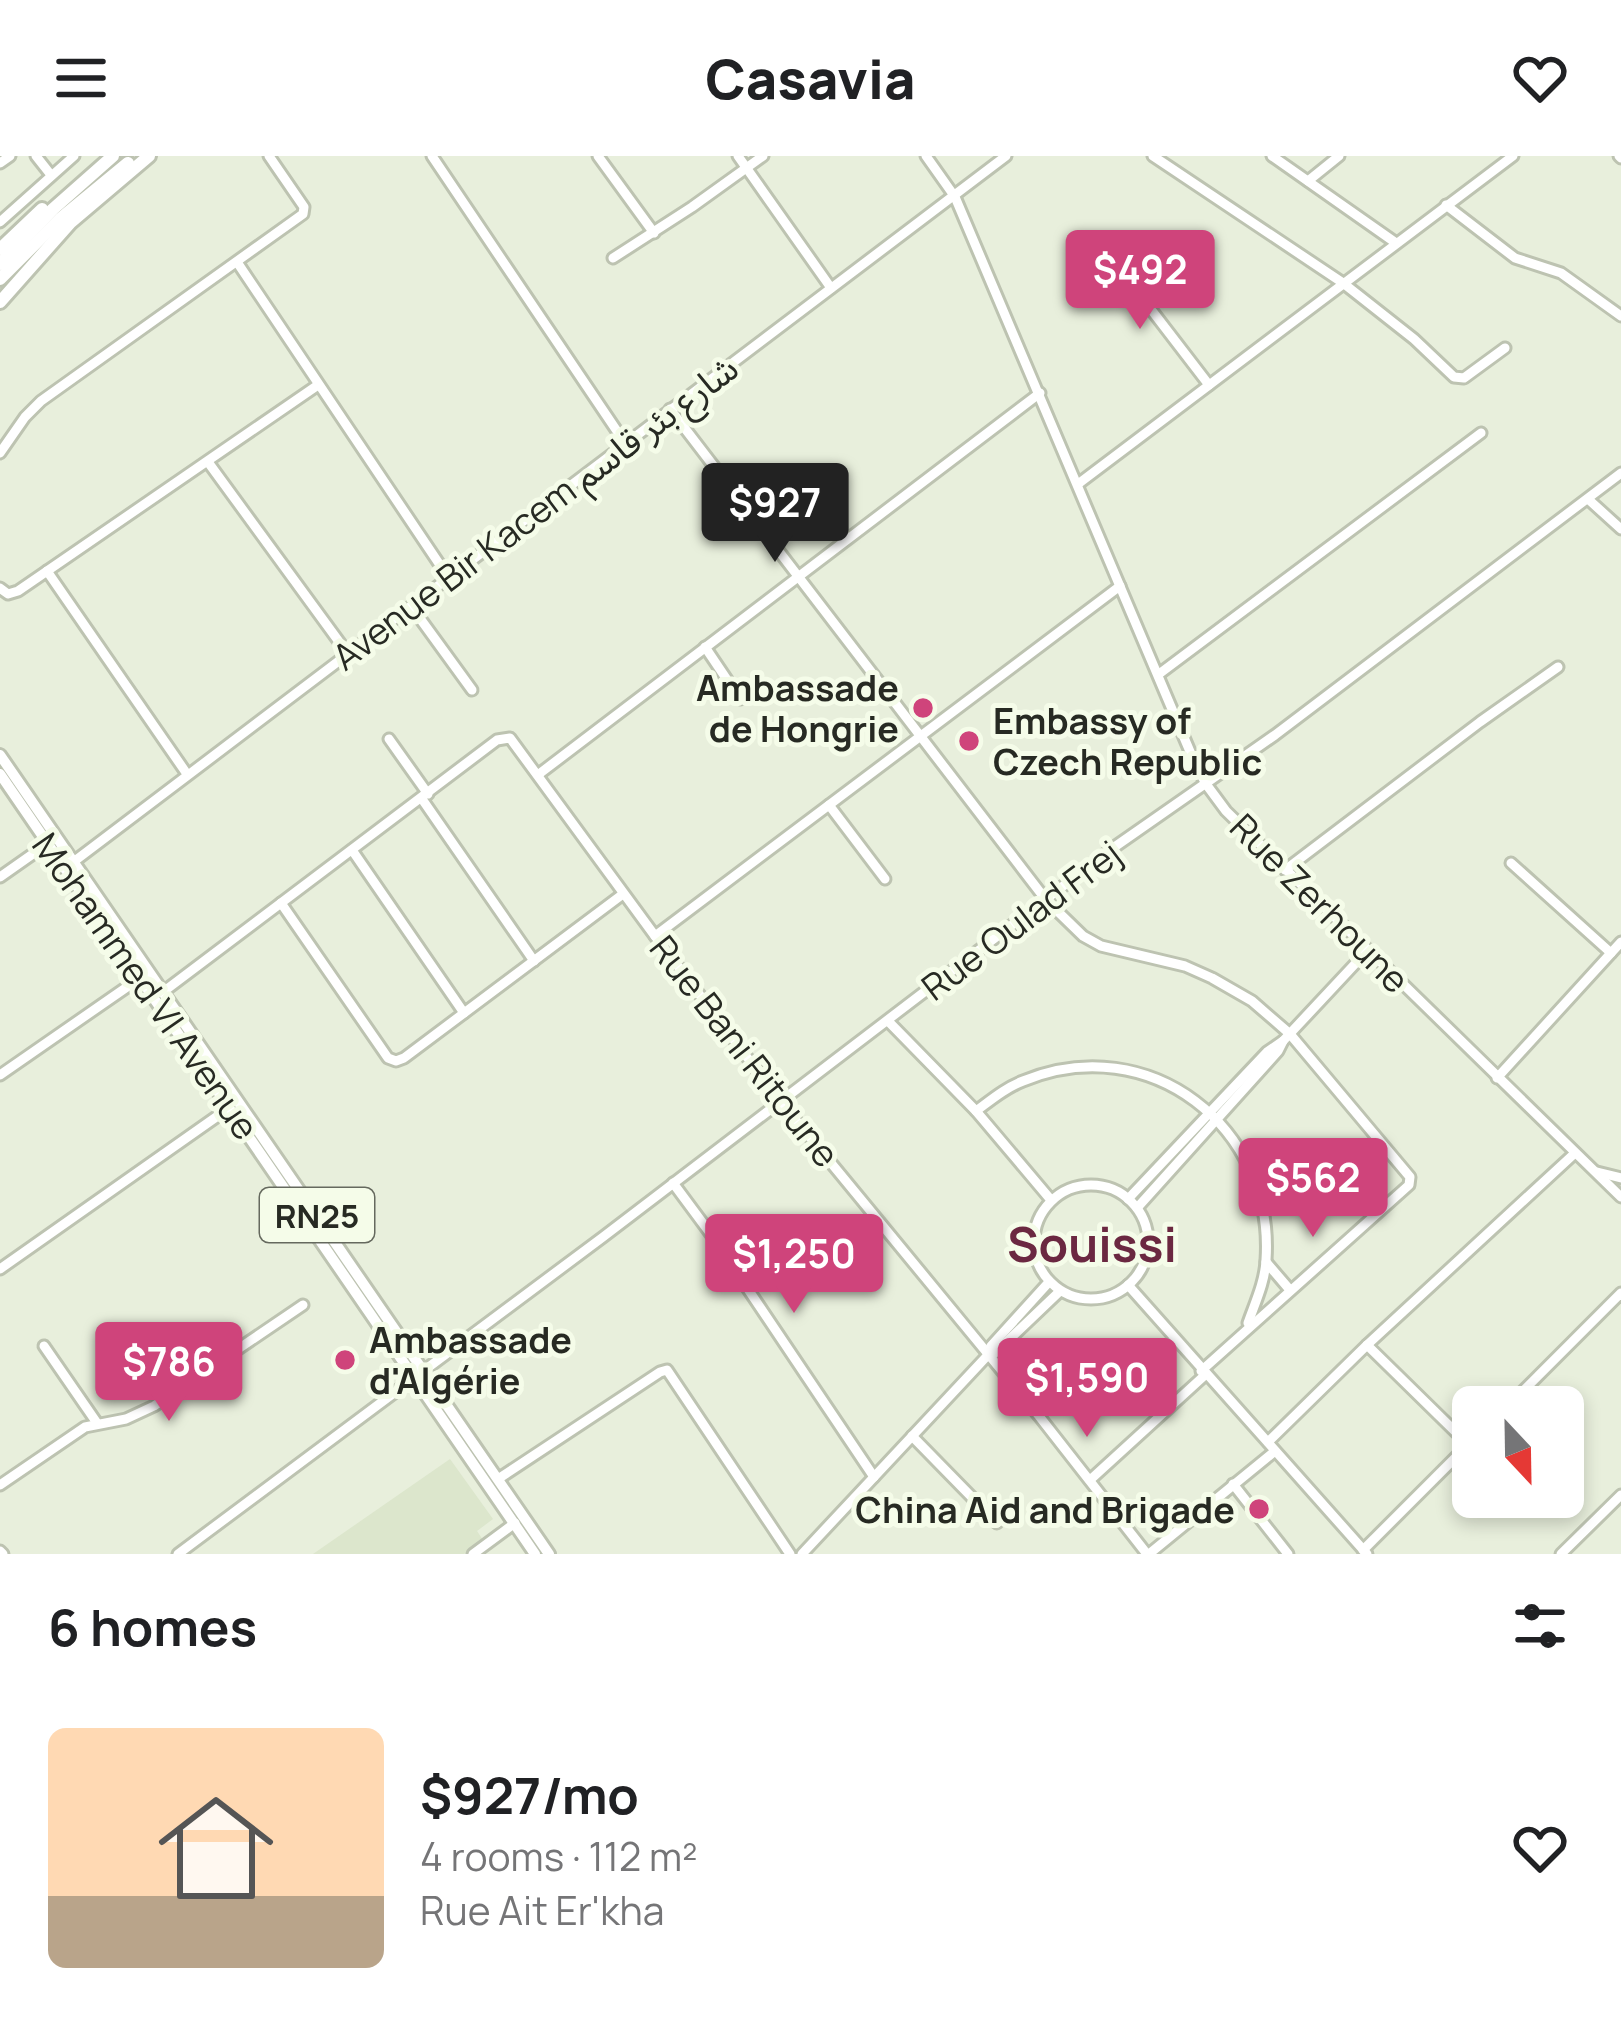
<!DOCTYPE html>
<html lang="en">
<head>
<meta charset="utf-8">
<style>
  body { margin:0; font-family:Manrope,"Noto Sans Arabic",sans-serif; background:#f6f6f6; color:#202124; height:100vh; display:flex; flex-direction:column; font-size:45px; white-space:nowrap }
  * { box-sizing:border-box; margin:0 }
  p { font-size:39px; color:#757577 }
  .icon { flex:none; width:66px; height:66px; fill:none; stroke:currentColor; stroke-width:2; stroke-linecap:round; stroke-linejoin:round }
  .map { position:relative; height:1398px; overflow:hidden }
  .side { display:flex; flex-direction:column; background:#fff; flex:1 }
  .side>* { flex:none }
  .needle { width:78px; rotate:158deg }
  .controls { position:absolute; left:1452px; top:1230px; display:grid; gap:24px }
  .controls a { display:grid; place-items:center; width:132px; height:132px; border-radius:18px; background:#fff; box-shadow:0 6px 18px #0003; font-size:60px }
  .price { position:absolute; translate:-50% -102px; padding:0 27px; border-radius:12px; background:#cf447b; color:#fff; font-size:39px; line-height:78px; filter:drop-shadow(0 3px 6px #0008) }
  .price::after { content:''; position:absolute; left:50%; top:72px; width:36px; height:27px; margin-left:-18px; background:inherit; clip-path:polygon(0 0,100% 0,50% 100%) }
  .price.selected { background:#222; color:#fff }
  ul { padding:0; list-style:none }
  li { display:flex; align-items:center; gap:36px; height:300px; padding:0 48px }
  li+li { border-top:3px solid #e0e0e0 }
  li span { display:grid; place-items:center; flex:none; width:336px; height:240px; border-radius:18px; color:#555 }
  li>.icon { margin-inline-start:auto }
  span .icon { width:144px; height:144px; fill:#fffc; stroke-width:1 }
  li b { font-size:51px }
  h2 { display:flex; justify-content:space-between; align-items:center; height:144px; padding:0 48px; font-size:51px }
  header { display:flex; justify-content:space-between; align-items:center; height:156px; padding:0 48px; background:#fff; font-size:54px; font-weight:800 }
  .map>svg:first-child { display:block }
  .built { fill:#dce6cc }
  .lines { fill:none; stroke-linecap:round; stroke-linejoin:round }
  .minor-casing { stroke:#bdc3b1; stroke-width:15 }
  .major-casing { stroke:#bdc3b1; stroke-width:16 }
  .highway-casing { stroke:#bdc3b1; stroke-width:18 }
  .minor { stroke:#fff; stroke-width:9 }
  .major { stroke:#fff; stroke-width:10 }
  .highway { stroke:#fff; stroke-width:12 }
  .poi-dot { fill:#cf447b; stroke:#f5fce9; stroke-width:4.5 }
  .labels { text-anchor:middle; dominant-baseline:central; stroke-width:10; stroke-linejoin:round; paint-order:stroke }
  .shield { fill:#f5fce9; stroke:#65695e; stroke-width:3 }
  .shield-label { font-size:33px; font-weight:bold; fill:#272a23 }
  .street-label { font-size:36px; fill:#272a23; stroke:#f5fce9 }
  .poi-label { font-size:36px; font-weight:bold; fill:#272a23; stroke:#f5fce9; text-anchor:end }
  .district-label { font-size:48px; font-weight:bold; fill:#6b2841; stroke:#f5fce9 }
</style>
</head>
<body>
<header><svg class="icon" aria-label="menu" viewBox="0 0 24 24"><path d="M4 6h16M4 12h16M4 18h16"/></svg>Casavia<svg class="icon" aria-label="heart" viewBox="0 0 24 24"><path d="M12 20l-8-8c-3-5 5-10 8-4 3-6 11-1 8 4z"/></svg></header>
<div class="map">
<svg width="1621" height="1398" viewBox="0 0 1621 1398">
  <rect width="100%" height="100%" fill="#e8efdc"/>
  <!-- built -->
  <polygon class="built" points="450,1303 493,1363 477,1375 483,1384 464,1398 313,1398"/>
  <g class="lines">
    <!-- minor casing -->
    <g class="minor-casing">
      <g id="minor">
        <polyline points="36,0 51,19"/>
        <polyline points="432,0 625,287"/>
        <polyline points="598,0 654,77"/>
        <polyline points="738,0 831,132"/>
        <polyline points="926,0 955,41 1194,605 1206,628 1226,655 1621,1041"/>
        <polyline points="1153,0 1343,127 1414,183 1454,221 1464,222 1505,192"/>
        <polyline points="1272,0 1396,87"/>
        <polyline points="1619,0 1621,2"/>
        <polyline points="0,7 10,0"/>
        <polyline points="1308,25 1339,0"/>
        <polyline points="1446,49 1515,102 1561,117 1621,160"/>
        <polyline points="0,66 74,0"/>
        <polyline points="1107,96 1209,229"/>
        <polyline points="613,102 692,51 763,0"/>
        <polyline points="237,106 448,421"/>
        <polyline points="670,253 1046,744 1083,780 1101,790 1185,810 1212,822 1252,845 1290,878 1410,1021 1409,1029 1201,1215"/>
        <polyline points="0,297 25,261 41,245 303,58 304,51 269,0"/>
        <polyline points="208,306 348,498"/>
        <polyline points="1078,328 1513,0"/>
        <polyline points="1588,343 1621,373"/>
        <polyline points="47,415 187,618"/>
        <polyline points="0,432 8,438 18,435 318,229"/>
        <polyline points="411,450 472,534"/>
        <polyline points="705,491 740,543"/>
        <polyline points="1159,518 1481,277"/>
        <polyline points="389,583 428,638"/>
        <polyline points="539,618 1040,237"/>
        <polyline points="422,643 534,805"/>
        <polyline points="829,649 885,723"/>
        <polyline points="352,694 464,857"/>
        <polyline points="1511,707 1611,797"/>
        <polyline points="68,710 1006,0"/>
        <polyline points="1285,714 1480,566 1558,511"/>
        <polyline points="0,721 47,688"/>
        <polyline points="281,747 388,902 396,905 404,902 623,738"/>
        <polyline points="655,780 1120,430"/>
        <polyline points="163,836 497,584 510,582 655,780 781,946 1039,1260 1147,1398"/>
        <polyline points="888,865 976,955 1051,1044"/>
        <polyline points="0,919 140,822"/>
        <polyline points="1497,922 1621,786"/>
        <path d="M976 955C991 944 1005 932 1023 925 1149 873 1275 971 1266 1104 1265 1126 1255 1147 1248 1167"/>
        <polyline points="1597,1016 1621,1022"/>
        <polyline points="673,1027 713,1081 874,1321"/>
        <circle cx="1091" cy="1086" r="57"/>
        <polyline points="1128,1043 1267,896 1283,885"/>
        <polyline points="1137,1052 1278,895 1283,885 1368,794"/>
        <polyline points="1266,1106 1290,1134"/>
        <polyline points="0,1113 229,952"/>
        <polyline points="1128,1129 1367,1398"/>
        <polyline points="1367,1189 1469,1289"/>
        <polyline points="44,1190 97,1267"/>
        <polyline points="988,1199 991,1190 1049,1126"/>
        <polyline points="1507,1251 1621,1137"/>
        <polyline points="912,1280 997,1367"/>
        <polyline points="1268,1286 1367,1189 1575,997"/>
        <polyline points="498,1323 660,1216 667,1214 790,1398"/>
        <polyline points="1090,1324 1205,1219"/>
        <polyline points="1233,1328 1288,1398"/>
        <polyline points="0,1329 85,1271 126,1263 154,1250 303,1149"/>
        <polyline points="1363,1394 1473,1284"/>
        <polyline points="0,1395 3,1398"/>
        <polyline points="178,1398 603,1081 1113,692 1275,579 1621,317"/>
        <polyline points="473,1398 515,1367"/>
        <polyline points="802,1398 988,1199 995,1197 1060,1135"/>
        <polyline points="1149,1398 1275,1295"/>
        <polyline points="1561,1398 1621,1339"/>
      </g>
    </g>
    <!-- major casing -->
    <g class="major-casing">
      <g id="major">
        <polyline points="0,599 549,1398"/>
        <polyline points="0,618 535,1398"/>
      </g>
    </g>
    <!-- highway casing -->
    <g class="highway-casing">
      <g id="highway">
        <polyline points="0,93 42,53"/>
        <polyline points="0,108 53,53 113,0"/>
        <polyline points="0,123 60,63 128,7"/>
        <polyline points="0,146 70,67 149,0"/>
      </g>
    </g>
    <!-- minor -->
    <use href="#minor" class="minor"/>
    <!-- major -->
    <use href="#major" class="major"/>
    <!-- highway -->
    <use href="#highway" class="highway"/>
  </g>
  <!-- markers -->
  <g class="poi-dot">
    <circle cx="923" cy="552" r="12"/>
    <circle cx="969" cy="585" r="12"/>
    <circle cx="345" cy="1204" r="12"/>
    <circle cx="1259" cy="1353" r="12"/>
  </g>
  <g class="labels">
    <!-- shield labels -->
    <rect class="shield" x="260" y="1032" width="114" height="54" rx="9"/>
    <g class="shield-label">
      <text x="317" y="1059">RN25</text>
    </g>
    <!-- street labels -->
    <g class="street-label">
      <text transform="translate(535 356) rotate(-37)">Avenue Bir Kacem شارع بئر قاسم</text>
      <text transform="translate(1320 747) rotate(45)">Rue Zerhoune</text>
      <text transform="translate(1021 764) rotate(-37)">Rue Oulad Frej</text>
      <text transform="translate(146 830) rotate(55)">Mohammed VI Avenue</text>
      <text transform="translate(745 895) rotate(52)">Rue Bani Ritoune</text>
    </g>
    <!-- poi labels -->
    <g class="poi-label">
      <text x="899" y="531">Ambassade<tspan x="899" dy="41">de Hongrie</tspan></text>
      <text x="993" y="564" text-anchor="start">Embassy of<tspan x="993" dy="41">Czech Republic</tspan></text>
      <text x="369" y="1183" text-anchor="start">Ambassade<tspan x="369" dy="41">d'Algérie</tspan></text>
      <text x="1235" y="1353">China Aid and Brigade</text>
    </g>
    <!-- district labels -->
    <g class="district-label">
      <text x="1092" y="1087">Souissi</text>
    </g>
  </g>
</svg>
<div class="controls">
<a><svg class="needle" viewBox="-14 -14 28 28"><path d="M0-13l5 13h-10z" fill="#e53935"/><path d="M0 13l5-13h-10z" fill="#757577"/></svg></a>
</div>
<b class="price" style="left:1140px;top:176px">$492</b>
<b class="price selected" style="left:775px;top:409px">$927</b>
<b class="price" style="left:1313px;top:1084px">$562</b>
<b class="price" style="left:794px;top:1160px">$1,250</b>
<b class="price" style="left:169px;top:1268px">$786</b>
<b class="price" style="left:1087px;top:1284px">$1,590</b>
</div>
<section class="side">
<h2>6 homes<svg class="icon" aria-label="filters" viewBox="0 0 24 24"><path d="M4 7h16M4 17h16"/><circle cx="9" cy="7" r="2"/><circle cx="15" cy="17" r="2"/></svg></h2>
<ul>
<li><span style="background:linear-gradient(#ffd9b3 70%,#b9a48a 0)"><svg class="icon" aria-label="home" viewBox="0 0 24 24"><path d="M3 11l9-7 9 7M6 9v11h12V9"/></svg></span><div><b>$927/mo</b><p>4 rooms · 112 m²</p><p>Rue Ait Er'kha</p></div><svg class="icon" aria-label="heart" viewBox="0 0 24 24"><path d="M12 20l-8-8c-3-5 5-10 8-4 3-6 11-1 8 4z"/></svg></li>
</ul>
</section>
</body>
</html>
